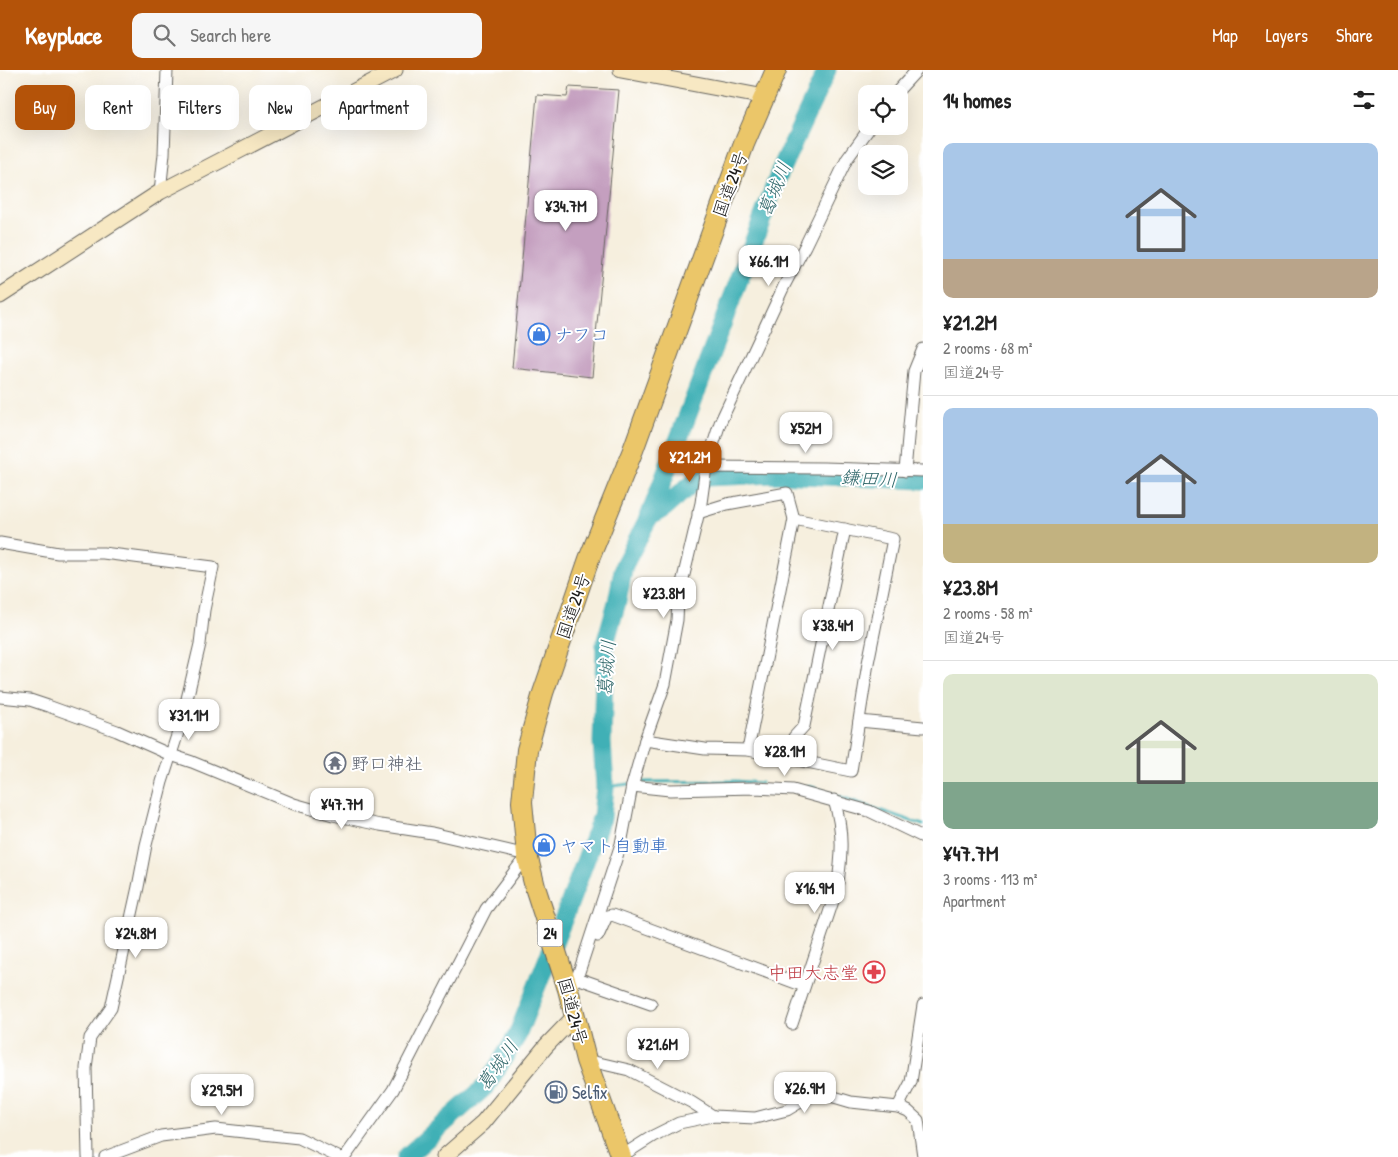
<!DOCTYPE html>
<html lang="en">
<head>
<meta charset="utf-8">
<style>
  body { margin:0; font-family:"Patrick Hand","Klee One",sans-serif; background:#f6f6f6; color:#222; height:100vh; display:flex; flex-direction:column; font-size:19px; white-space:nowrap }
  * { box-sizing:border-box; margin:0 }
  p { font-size:16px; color:#767676 }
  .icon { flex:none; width:28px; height:28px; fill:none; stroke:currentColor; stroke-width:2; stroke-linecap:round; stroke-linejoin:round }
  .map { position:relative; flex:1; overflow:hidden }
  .panel { display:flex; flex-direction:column; background:#fff; width:475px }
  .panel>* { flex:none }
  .top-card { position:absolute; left:15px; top:15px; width:475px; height:45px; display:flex; gap:10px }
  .buttons { position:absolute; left:858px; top:15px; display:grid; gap:10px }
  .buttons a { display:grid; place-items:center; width:50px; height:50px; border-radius:10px; background:#fff; box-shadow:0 5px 20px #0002; font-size:25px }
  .price { position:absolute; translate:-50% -42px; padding:0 11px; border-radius:10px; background:#fff; color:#222; font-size:16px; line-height:32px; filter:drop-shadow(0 1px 2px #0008) }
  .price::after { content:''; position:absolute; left:50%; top:30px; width:15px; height:11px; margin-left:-8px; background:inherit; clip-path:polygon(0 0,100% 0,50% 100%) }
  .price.on { background:#b45309; color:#fff }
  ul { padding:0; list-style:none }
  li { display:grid; align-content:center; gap:10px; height:265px; padding:0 20px }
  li+li { border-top:1px solid #e0e0e0 }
  li span { display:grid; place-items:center; height:155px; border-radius:10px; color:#555 }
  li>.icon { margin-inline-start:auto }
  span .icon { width:90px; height:90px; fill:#fffc; stroke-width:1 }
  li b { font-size:21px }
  h2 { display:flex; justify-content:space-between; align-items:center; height:60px; padding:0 20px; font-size:21px }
  .chip { padding:0 18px; border-radius:10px; background:#fff; box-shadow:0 5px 20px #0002; font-size:18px; line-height:45px }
  .chip.on { background:#b45309; color:#fff }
  header { display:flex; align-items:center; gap:30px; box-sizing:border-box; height:70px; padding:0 25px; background:#b45309; color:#fff }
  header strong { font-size:24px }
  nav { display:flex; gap:28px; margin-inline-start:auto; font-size:18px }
  .search { width:350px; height:45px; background:#f6f6f6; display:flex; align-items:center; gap:12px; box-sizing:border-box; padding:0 18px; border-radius:10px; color:#767676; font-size:19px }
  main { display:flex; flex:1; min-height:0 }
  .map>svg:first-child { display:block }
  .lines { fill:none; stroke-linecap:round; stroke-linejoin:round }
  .stream { stroke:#3fb0b6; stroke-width:3 }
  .river { stroke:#3fb0b6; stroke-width:19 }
  .building { fill:#c49fbf }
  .street-casing { stroke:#686660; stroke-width:13 }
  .secondary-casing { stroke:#686660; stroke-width:17 }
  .highway-casing { stroke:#686660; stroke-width:22 }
  .street { stroke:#fff; stroke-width:11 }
  .secondary { stroke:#f7e8c3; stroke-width:15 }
  .highway { stroke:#ebc669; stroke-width:20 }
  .labels { text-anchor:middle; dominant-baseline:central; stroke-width:4; stroke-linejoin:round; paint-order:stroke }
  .shield { fill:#fff; stroke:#606060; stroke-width:1 }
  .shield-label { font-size:16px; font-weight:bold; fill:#1c1c1c }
  .street-label { font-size:18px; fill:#1c1c1c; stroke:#fff }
  .shop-label { font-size:18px; fill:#366cbe; stroke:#fff; text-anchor:start }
  .worship-label { font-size:18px; fill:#5b616d; stroke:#fff; text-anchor:start }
  .health-label { font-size:18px; fill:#be3a42; stroke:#fff; text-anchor:end }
  .service-label { font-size:18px; fill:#4e5e75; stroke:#fff; text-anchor:start }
  .water-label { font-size:19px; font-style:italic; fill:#2e6669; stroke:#fff }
</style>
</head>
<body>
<header>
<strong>Keyplace</strong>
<div class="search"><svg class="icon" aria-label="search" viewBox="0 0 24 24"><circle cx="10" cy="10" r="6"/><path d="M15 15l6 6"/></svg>Search here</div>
<nav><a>Map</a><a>Layers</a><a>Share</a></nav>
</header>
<main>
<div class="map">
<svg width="923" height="1087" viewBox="0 0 923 1087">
  <rect width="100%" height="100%" fill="#fff"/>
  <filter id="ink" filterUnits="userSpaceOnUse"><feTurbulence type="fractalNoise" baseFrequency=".02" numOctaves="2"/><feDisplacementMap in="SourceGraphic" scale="10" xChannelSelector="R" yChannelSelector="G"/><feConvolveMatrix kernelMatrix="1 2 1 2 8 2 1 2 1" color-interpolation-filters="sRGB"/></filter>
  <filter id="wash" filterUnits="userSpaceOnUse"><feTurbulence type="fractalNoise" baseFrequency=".0096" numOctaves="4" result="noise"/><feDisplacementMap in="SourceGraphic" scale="20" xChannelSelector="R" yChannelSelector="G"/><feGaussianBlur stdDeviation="1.12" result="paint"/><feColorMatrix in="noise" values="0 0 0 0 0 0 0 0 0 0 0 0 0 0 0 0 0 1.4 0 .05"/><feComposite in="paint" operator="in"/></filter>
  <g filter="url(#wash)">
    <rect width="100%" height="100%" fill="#f6efde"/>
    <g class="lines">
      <!-- stream -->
      <g class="stream">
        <polyline points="643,712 736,711 761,713"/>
        <polyline points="795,716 812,717 923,755"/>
        <polyline points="605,717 629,714"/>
      </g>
      <!-- river -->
      <g class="river">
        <polyline points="649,447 664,438 697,409 706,407 775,404 923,410"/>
        <polyline points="406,1087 486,1016 517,966 567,840 602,746 605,717 602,672 605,574 617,532 624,495 649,447 781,99 827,0"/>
      </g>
    </g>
    <g id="blocks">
      <!-- building -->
      <polygon class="building" points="569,17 619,20 592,307 512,298 537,25 567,27"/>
    </g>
  </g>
  <g filter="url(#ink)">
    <use href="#blocks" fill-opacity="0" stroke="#686660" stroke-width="1"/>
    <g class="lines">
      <!-- street casing -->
      <g class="street-casing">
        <g id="street">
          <polyline points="895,24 917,0"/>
          <polyline points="160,122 164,84 167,0"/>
          <polyline points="706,397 824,398 923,401"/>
          <polyline points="905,401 914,301 923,279"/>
          <polyline points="0,473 58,483 103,483 213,497 204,540 200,574 182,650 162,712 146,775 138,817 111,938 90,968 86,998 88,1087"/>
          <polyline points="0,627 30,630 48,636 117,661 171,685 192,692 294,734 333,745 380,755 432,763 527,785 486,839 393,1020 345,1087"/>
          <polyline points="859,651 923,657"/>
          <polyline points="645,670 705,679 748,680 794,449 787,423 727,434 698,443"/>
          <polyline points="748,680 851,701 868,593 893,469 794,449"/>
          <polyline points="784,688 794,667 804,656 845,459"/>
          <polyline points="632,716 670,720 754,718 793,720 869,741 923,767"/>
          <polyline points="598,866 607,846 612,845 804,916"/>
          <polyline points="577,908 651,934"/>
          <polyline points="568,919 577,908 621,774 632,716 645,670 665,614 677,550 678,530 701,433 706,397 720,353 784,216 805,176 847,89 871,56"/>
          <path d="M792 954 837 819C842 786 844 762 834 730"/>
          <polyline points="586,990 629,1000 691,1032 713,1046"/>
          <polyline points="898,1037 911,1012 923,935"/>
          <polyline points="105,1087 161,1066 216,1059 299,1068 338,1087"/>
          <polyline points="620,1087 653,1066 679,1053 713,1046 755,1048 787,1040 817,1022 851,1032 898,1037 908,1041 918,1050 923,1086"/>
        </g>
      </g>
      <!-- secondary casing -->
      <g class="secondary-casing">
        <g id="secondary">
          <polyline points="621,0 765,27"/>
          <polyline points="0,226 160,122 395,0"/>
          <polyline points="444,1087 483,1053 546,976 575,946"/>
        </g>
      </g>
      <!-- highway casing -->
      <g class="highway-casing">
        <polyline id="highway" points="621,1087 586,990 568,919 535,817 527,785 522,732 527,680 543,623 589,489 633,380 744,74 776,0"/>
      </g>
      <!-- street -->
      <use href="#street" class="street"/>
      <!-- secondary -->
      <use href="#secondary" class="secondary"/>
      <!-- highway -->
      <use href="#highway" class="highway"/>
    </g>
  </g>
  <!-- icons -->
  <defs>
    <g id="shop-ring" transform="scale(1.125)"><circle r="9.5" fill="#fff" stroke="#3f7fe0" stroke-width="1.5"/><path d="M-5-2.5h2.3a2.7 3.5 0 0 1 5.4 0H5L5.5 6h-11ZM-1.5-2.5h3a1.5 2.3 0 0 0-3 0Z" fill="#3f7fe0"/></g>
    <g id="temple-ring" transform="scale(1.125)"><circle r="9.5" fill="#fff" stroke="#6b7280" stroke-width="1.5"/><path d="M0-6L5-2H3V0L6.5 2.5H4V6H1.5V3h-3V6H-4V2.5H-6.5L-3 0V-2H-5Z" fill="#6b7280"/></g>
    <g id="pharmacy-ring" transform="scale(1.125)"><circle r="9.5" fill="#fff" stroke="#e0444e" stroke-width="1.5"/><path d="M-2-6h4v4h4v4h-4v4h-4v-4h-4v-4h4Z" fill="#e0444e"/></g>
    <g id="fuel-ring" transform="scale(1.125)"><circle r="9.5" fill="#fff" stroke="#5c6f8a" stroke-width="1.5"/><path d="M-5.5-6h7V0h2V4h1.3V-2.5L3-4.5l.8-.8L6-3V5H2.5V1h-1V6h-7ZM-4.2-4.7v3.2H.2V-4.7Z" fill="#5c6f8a"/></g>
  </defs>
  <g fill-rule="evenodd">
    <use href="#shop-ring" x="539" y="264"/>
    <use href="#temple-ring" x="335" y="693"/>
    <use href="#shop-ring" x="544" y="775"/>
    <use href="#pharmacy-ring" x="874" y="902"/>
    <use href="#fuel-ring" x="556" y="1022"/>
  </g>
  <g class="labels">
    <!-- shield labels -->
    <rect class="shield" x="537.5" y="849.5" width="25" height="27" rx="4"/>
    <g class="shield-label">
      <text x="550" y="863">24</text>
    </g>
    <!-- street labels -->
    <g class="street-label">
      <text transform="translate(730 114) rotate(-70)">国道24号</text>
      <text transform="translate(573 536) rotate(-71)">国道24号</text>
      <text transform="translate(573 941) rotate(75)">国道24号</text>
    </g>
    <!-- shop labels -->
    <g class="shop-label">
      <text x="555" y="264">ナフコ</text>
      <text x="560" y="775">ヤマト自動車</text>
    </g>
    <!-- worship labels -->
    <g class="worship-label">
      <text x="351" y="693">野口神社</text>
    </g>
    <!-- health labels -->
    <g class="health-label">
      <text x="858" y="902">中田大志堂</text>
    </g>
    <!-- service labels -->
    <g class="service-label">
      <text x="572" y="1022">Selfix</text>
    </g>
    <!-- water labels -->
    <g class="water-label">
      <text transform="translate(774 119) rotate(-68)">葛城川</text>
      <text transform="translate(869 408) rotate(3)">鎌田川</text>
      <text transform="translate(606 598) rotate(-86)">葛城川</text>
      <text transform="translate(497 995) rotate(-55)">葛城川</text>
    </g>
  </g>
</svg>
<div class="buttons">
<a><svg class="icon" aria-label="locate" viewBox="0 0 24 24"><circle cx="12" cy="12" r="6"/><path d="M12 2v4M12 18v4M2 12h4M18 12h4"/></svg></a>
<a><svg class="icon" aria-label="layers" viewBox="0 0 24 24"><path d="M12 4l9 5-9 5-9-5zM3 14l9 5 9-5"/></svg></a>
</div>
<b class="price" style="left:566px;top:162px">¥34.7M</b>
<b class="price" style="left:769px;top:217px">¥66.1M</b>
<b class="price" style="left:806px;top:384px">¥52M</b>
<b class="price on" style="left:690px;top:413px">¥21.2M</b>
<b class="price" style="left:664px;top:549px">¥23.8M</b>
<b class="price" style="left:833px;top:581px">¥38.4M</b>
<b class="price" style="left:189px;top:671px">¥31.1M</b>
<b class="price" style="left:785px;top:707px">¥28.1M</b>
<b class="price" style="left:342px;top:760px">¥47.7M</b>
<b class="price" style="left:815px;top:844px">¥16.9M</b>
<b class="price" style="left:136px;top:889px">¥24.8M</b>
<b class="price" style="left:658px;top:1000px">¥21.6M</b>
<b class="price" style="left:805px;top:1044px">¥26.9M</b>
<b class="price" style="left:222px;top:1046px">¥29.5M</b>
<div class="top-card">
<a class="chip on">Buy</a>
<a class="chip">Rent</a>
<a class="chip">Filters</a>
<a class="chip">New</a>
<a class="chip">Apartment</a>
</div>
</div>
<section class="panel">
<h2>14 homes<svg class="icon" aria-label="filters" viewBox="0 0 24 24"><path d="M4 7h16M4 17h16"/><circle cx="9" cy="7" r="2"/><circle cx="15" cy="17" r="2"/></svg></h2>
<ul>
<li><span style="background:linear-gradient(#a9c7e8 75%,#b9a48a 0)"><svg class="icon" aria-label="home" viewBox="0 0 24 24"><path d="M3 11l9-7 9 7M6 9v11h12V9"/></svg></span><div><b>¥21.2M</b><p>2 rooms · 68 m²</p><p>国道24号</p></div></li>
<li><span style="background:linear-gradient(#a9c7e8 75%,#c2b280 0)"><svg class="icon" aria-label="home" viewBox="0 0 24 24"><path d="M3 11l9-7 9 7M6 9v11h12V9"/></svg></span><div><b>¥23.8M</b><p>2 rooms · 58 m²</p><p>国道24号</p></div></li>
<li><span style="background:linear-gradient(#dfe7d0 70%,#7fa58c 0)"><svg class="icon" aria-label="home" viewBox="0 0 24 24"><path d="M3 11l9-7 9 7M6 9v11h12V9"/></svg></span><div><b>¥47.7M</b><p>3 rooms · 113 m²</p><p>Apartment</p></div></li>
</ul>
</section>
</main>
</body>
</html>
